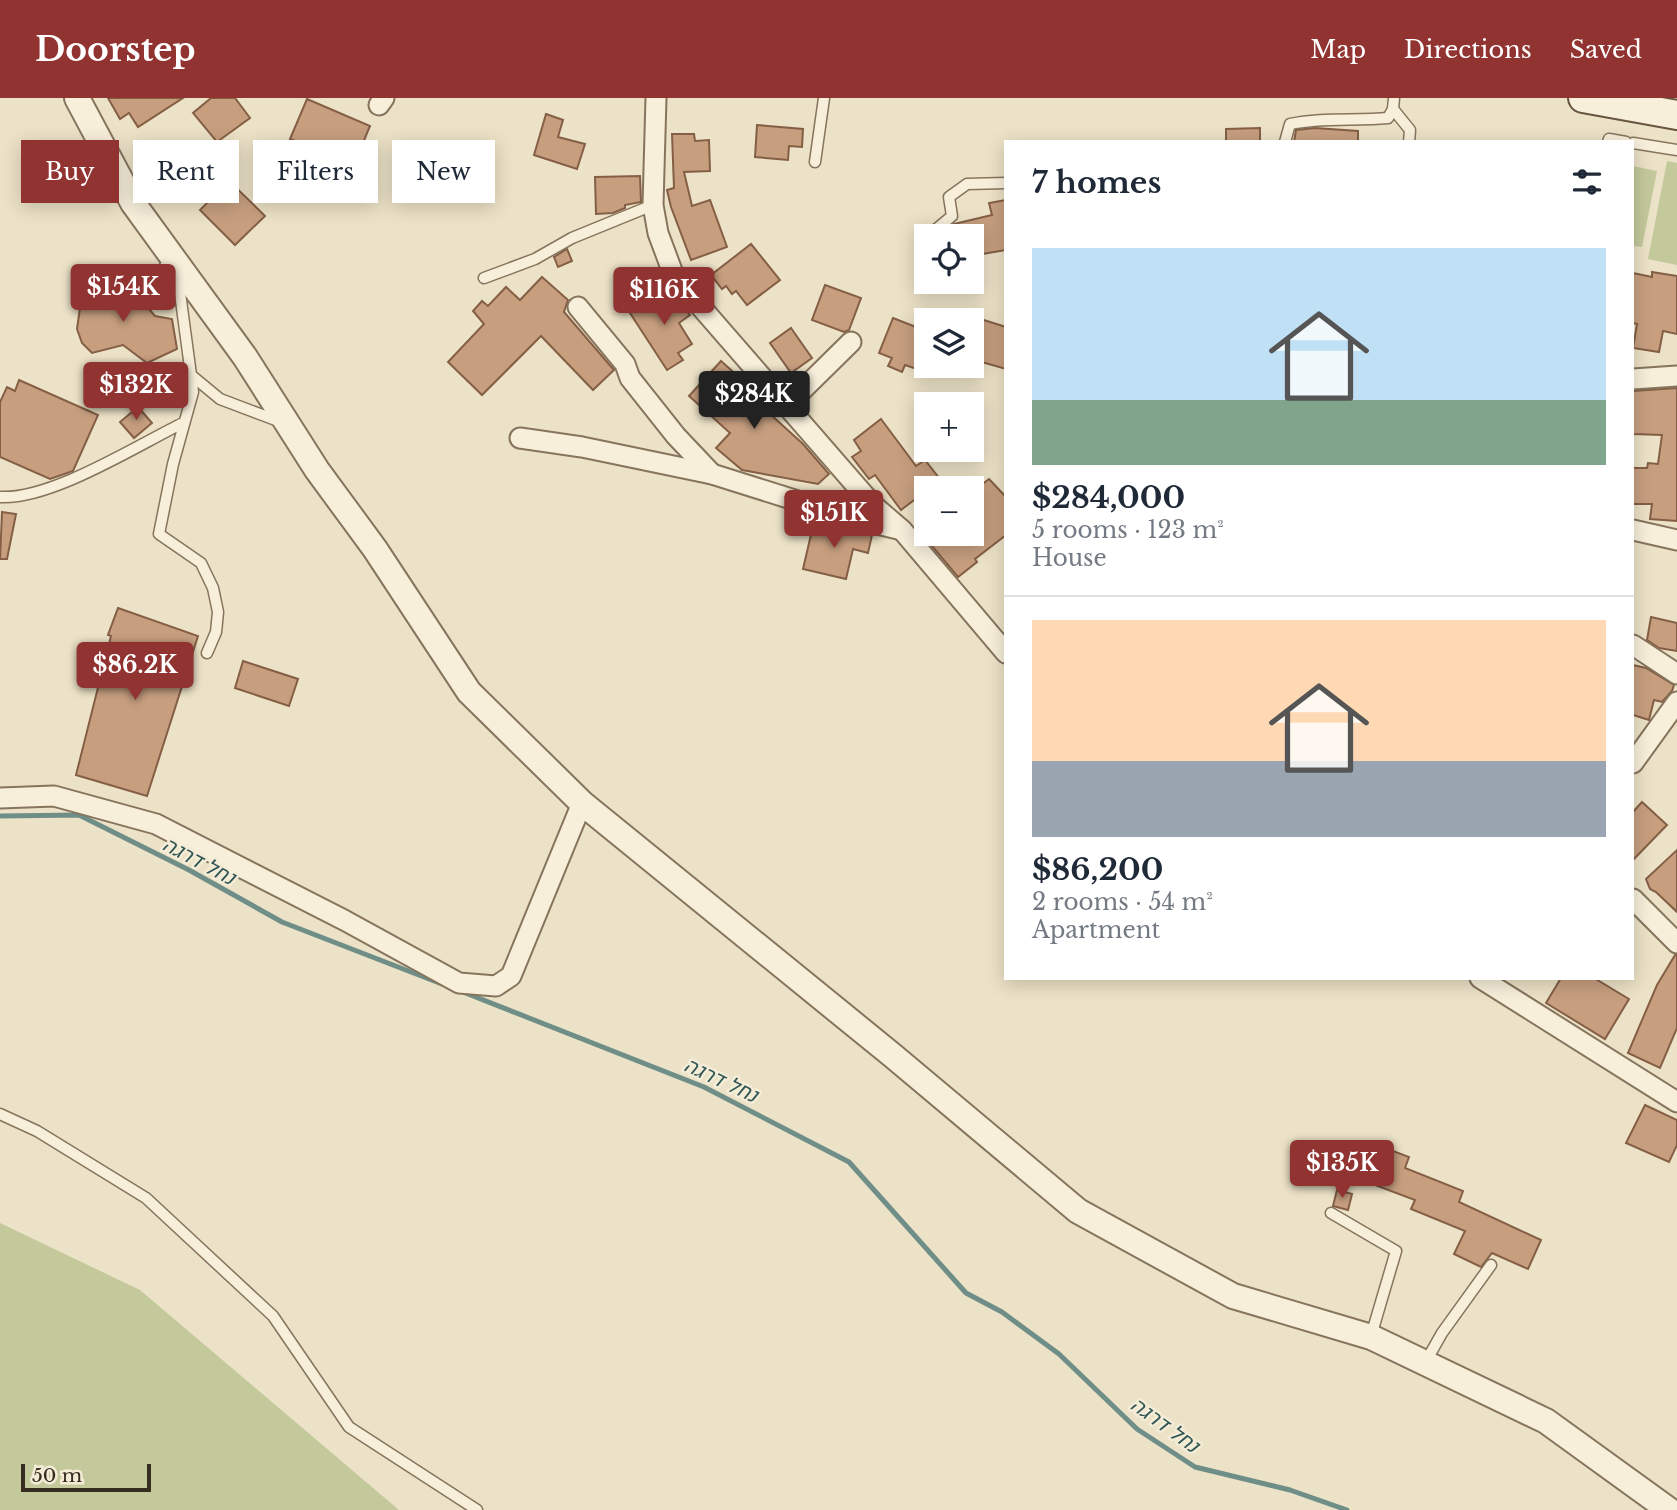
<!DOCTYPE html>
<html lang="en">
<head>
<meta charset="utf-8">
<style>
  body { margin:0; font-family:"Libre Baskerville",Heebo,serif; background:#f6f6f7; color:#1f2937; height:100vh; display:flex; flex-direction:column; font-size:26px; white-space:nowrap }
  * { box-sizing:border-box; margin:0 }
  p { font-size:23px; color:#747a83 }
  .icon { flex:none; width:38px; height:38px; fill:none; stroke:currentColor; stroke-width:2; stroke-linecap:round; stroke-linejoin:round }
  .map { position:relative; flex:1; overflow:hidden }
  .details { position:absolute; left:1004px; top:42px; width:630px; height:840px; display:flex; flex-direction:column; background:#fff; border-radius:0px; box-shadow:0 4px 18px #0003 }
  .details>* { flex:none }
  .banner { position:absolute; left:21px; top:42px; width:665px; height:63px; display:flex; gap:14px }
  .buttons { position:absolute; left:914px; top:126px; display:grid; gap:14px }
  .buttons a { display:grid; place-items:center; width:70px; height:70px; border-radius:0px; background:#fff; box-shadow:0 4px 18px #0003; font-size:35px }
  .scale { position:absolute; left:21px; bottom:18px; width:130px; box-sizing:border-box; padding-left:7px; border:4px solid #372c20; border-top:0; font-size:19px; line-height:24px; white-space:nowrap; color:#372c20; -webkit-text-stroke:5px #f4ecd6; paint-order:stroke }
  .price { position:absolute; translate:-50% -60px; padding:0 16px; border-radius:7px; background:#913331; color:#fff; font-size:23px; line-height:46px; filter:drop-shadow(0 2px 4px #0008) }
  .price::after { content:''; position:absolute; left:50%; top:42px; width:21px; height:16px; margin-left:-10px; background:inherit; clip-path:polygon(0 0,100% 0,50% 100%) }
  .price.active { background:#222; color:#fff }
  ul { padding:0; list-style:none }
  li { display:grid; align-content:center; gap:14px; height:371px; padding:0 28px }
  li+li { border-top:2px solid #e0e1e3 }
  li span { display:grid; place-items:center; height:217px; border-radius:0px; color:#555 }
  li>.icon { margin-inline-start:auto }
  span .icon { width:126px; height:126px; fill:#fffc; stroke-width:1 }
  li b { font-size:30px }
  h2 { display:flex; justify-content:space-between; align-items:center; height:84px; padding:0 28px; font-size:30px }
  .tag { padding:0 24px; border-radius:0px; background:#fff; box-shadow:0 4px 18px #0003; font-size:24px; line-height:63px }
  .tag.active { background:#913331; color:#fff }
  header { display:flex; align-items:center; gap:42px; box-sizing:border-box; height:98px; padding:0 35px; background:#913331; color:#fff }
  header strong { font-size:33px }
  nav { display:flex; gap:38px; margin-inline-start:auto; font-size:24px }
  .map>svg:first-child { display:block }
  .green { fill:#c3c99b }
  .lines { fill:none; stroke-linecap:round; stroke-linejoin:round }
  .stream { stroke:#6f8e87; stroke-width:5 }
  .building { fill:#c79f7f; stroke:#845f45; stroke-width:2 }
  .service-casing { stroke:#86745d; stroke-width:13 }
  .minor-casing { stroke:#86745d; stroke-width:23 }
  .tertiary-casing { stroke:#86745d; stroke-width:28 }
  .secondary-casing { stroke:#685540; stroke-width:32 }
  .service { stroke:#f7efda; stroke-width:10 }
  .minor { stroke:#f7efda; stroke-width:19 }
  .tertiary { stroke:#f7efda; stroke-width:24 }
  .secondary { stroke:#f7efda; stroke-width:28 }
  .labels { text-anchor:middle; dominant-baseline:central; stroke-width:5; stroke-linejoin:round; paint-order:stroke }
  .water-label { font-size:21px; font-style:italic; fill:#305655; stroke:#f4ecd6 }
</style>
</head>
<body>
<header>
<strong>Doorstep</strong>
<nav><a>Map</a><a>Directions</a><a>Saved</a></nav>
</header>
<div class="map">
<svg width="1677" height="1412" viewBox="0 0 1677 1412">
  <rect width="100%" height="100%" fill="#ece2c7"/>
  <!-- green -->
  <g class="green">
    <polygon points="1667,63 1677,65 1677,167 1648,161"/>
    <polygon points="1633,68 1657,73 1642,149 1633,148"/>
    <polygon points="0,1125 140,1192 399,1412 0,1412"/>
  </g>
  <g class="lines">
    <!-- stream -->
    <g class="stream">
      <polyline points="0,718 79,717 189,772 282,824 442,886"/>
      <polyline points="458,892 704,989 849,1064 966,1195 1002,1214 1059,1256 1137,1331 1195,1369 1290,1392 1347,1412"/>
    </g>
  </g>
  <!-- building -->
  <g class="building">
    <polygon points="108,0 183,0 138,29 129,15 120,21"/>
    <polygon points="211,0 235,0 250,20 217,44 193,15"/>
    <polygon points="307,1 370,28 350,76 328,67 333,57 290,41"/>
    <polygon points="546,16 563,22 558,39 585,46 577,71 534,57"/>
    <polygon points="757,27 803,31 802,49 789,48 788,62 755,59"/>
    <polygon points="1260,30 1260,44 1226,44 1226,31"/>
    <polygon points="1315,30 1358,33 1358,44 1294,44 1296,32"/>
    <polygon points="672,36 694,36 695,43 709,42 710,73 684,74 692,108 710,102 727,149 691,162 671,109 667,92 674,90"/>
    <polygon points="209,56 222,71 219,73 265,118 235,147 200,112 220,92 198,64"/>
    <polygon points="640,78 641,104 625,107 625,110 613,115 596,116 595,79"/>
    <polygon points="1006,102 1006,152 971,158 971,138 956,138 954,126 992,117 989,105"/>
    <polygon points="751,146 780,182 747,207 736,193 732,196 726,188 722,191 711,177"/>
    <polygon points="567,151 572,163 558,169 554,159"/>
    <polygon points="1652,174 1677,178 1677,236 1663,233 1659,254 1633,250 1637,226 1633,225 1633,175 1652,179"/>
    <polygon points="542,179 568,202 564,214 614,272 593,292 541,238 482,297 448,264 484,226 473,213 482,203 488,208 506,189 520,202"/>
    <polygon points="104,186 130,189 155,218 172,221 177,251 147,265 123,247 92,255 82,245 77,231 82,196"/>
    <polygon points="825,187 861,200 849,232 844,234 812,222"/>
    <polygon points="669,191 690,217 679,225 692,246 678,255 683,262 667,272 630,215"/>
    <polygon points="971,218 1006,229 1006,271 971,261"/>
    <polygon points="893,220 926,233 926,257 920,272 905,267 902,274 888,268 892,260 879,255"/>
    <polygon points="791,230 812,260 791,275 770,245"/>
    <polygon points="721,263 749,288 745,293 803,346 829,376 818,386 742,372 716,350 730,335 689,298"/>
    <polygon points="19,282 98,317 73,373 50,381 0,359 0,304 7,289 15,293"/>
    <polygon points="1677,290 1677,423 1650,421 1652,406 1633,406 1633,370 1647,370 1648,365 1658,366 1662,337 1633,336 1633,293"/>
    <polygon points="138,309 152,325 134,340 120,324"/>
    <polygon points="881,321 916,368 925,362 947,390 926,390 926,393 901,412 875,377 869,381 852,359 861,353 854,342"/>
    <polygon points="989,381 1006,399 1006,437 975,461 977,464 958,479 922,436 971,436 971,395"/>
    <polygon points="2,414 16,416 7,461 0,461"/>
    <polygon points="813,428 839,434 840,429 872,437 868,455 853,451 846,481 803,471"/>
    <polygon points="118,510 198,538 147,698 76,677 111,538 108,537"/>
    <polygon points="1651,519 1677,525 1677,553 1659,550 1647,542"/>
    <polygon points="243,563 298,581 289,608 235,590"/>
    <polygon points="1633,567 1646,570 1674,587 1672,593 1662,604 1654,602 1649,622 1633,617"/>
    <polygon points="1642,704 1667,727 1633,762 1633,714"/>
    <polygon points="1677,752 1677,814 1656,794 1650,791 1646,781"/>
    <polygon points="1675,857 1677,857 1677,930 1660,970 1628,955 1657,887"/>
    <polygon points="1561,880 1594,880 1629,901 1605,941 1546,905"/>
    <polygon points="1645,1007 1677,1022 1677,1047 1669,1064 1626,1045"/>
    <polygon points="1372,1045 1409,1059 1405,1070 1463,1093 1459,1104 1541,1142 1528,1171 1492,1155 1481,1169 1454,1156 1465,1133 1411,1111 1415,1102 1359,1081"/>
    <polygon points="1337,1092 1352,1096 1348,1112 1333,1108"/>
  </g>
  <g class="lines">
    <!-- service casing -->
    <g class="service-casing">
      <g id="service">
        <polyline points="1393,11 1410,32 1409,44"/>
        <path d="M1285 44 1290 26C1322 19 1355 23 1388 20L1393 11 1394 0"/>
        <polyline points="1608,44 1609,41 1626,44"/>
        <polyline points="1633,45 1677,52"/>
        <polyline points="815,64 824,0"/>
        <polyline points="928,138 952,118 949,99 967,86 1006,85"/>
        <polyline points="165,168 180,195 191,277 220,301 281,324"/>
        <polyline points="484,180 535,161 572,140 653,107"/>
        <polyline points="191,277 193,294 173,366 159,436 201,465 213,490 218,514 216,534 207,555"/>
        <path d="M0 399C51 402 136 348 183 325"/>
        <polyline points="0,1016 37,1033 146,1100 273,1218 349,1329 477,1412"/>
        <polyline points="1331,1115 1396,1153 1371,1238"/>
        <polyline points="1425,1265 1442,1235 1491,1167"/>
      </g>
    </g>
    <!-- minor casing -->
    <g class="minor-casing">
      <g id="minor">
        <polyline points="656,0 653,107 658,135 674,178 873,407 902,432 1006,555"/>
        <polyline points="379,7 384,0"/>
        <polyline points="578,209 625,266 630,280 676,338 712,376 852,420 898,431"/>
        <polyline points="1633,281 1677,278"/>
        <polyline points="787,307 851,244"/>
        <polyline points="520,340 582,349 712,376"/>
        <polyline points="1633,432 1677,442"/>
        <polyline points="1633,547 1677,576"/>
        <polyline points="1633,665 1677,604"/>
        <polyline points="0,700 54,698 156,726 344,822 459,885 496,888 511,878 582,705"/>
        <polyline points="1633,801 1677,845"/>
        <polyline points="1480,880 1677,1004"/>
      </g>
    </g>
    <!-- tertiary casing -->
    <g class="tertiary-casing">
      <polyline id="tertiary" points="77,0 133,105 245,259 317,372 375,451 469,594 582,705 892,957 1078,1113 1233,1198 1371,1239 1546,1323 1669,1412"/>
    </g>
    <!-- secondary casing -->
    <g class="secondary-casing">
      <polyline id="secondary" points="1583,0 1677,17"/>
    </g>
    <!-- service -->
    <use href="#service" class="service"/>
    <!-- minor -->
    <use href="#minor" class="minor"/>
    <!-- tertiary -->
    <use href="#tertiary" class="tertiary"/>
    <!-- secondary -->
    <use href="#secondary" class="secondary"/>
  </g>
  <g class="labels">
    <!-- water labels -->
    <g class="water-label">
      <text transform="translate(199 763) rotate(28)">נחל דרגה</text>
      <text transform="translate(721 982) rotate(25)">נחל דרגה</text>
      <text transform="translate(1165 1327) rotate(36)">נחל דרגה</text>
    </g>
  </g>
</svg>
<div class="buttons">
<a><svg class="icon" aria-label="locate" viewBox="0 0 24 24"><circle cx="12" cy="12" r="6"/><path d="M12 2v4M12 18v4M2 12h4M18 12h4"/></svg></a>
<a><svg class="icon" aria-label="layers" viewBox="0 0 24 24"><path d="M12 4l9 5-9 5-9-5zM3 14l9 5 9-5"/></svg></a>
<a>+</a>
<a>−</a>
</div>
<div class="scale">50 m</div>
<b class="price" style="left:123px;top:226px">$154K</b>
<b class="price" style="left:664px;top:229px">$116K</b>
<b class="price" style="left:136px;top:324px">$132K</b>
<b class="price active" style="left:754px;top:333px">$284K</b>
<b class="price" style="left:834px;top:452px">$151K</b>
<b class="price" style="left:135px;top:604px">$86.2K</b>
<b class="price" style="left:1342px;top:1102px">$135K</b>
<div class="banner">
<a class="tag active">Buy</a>
<a class="tag">Rent</a>
<a class="tag">Filters</a>
<a class="tag">New</a>
</div>
<section class="details">
<h2>7 homes<svg class="icon" aria-label="filters" viewBox="0 0 24 24"><path d="M4 7h16M4 17h16"/><circle cx="9" cy="7" r="2"/><circle cx="15" cy="17" r="2"/></svg></h2>
<ul>
<li><span style="background:linear-gradient(#bfe0f5 70%,#7fa58c 0)"><svg class="icon" aria-label="home" viewBox="0 0 24 24"><path d="M3 11l9-7 9 7M6 9v11h12V9"/></svg></span><div><b>$284,000</b><p>5 rooms · 123 m²</p><p>House</p></div></li>
<li><span style="background:linear-gradient(#ffd9b3 65%,#9aa5b1 0)"><svg class="icon" aria-label="home" viewBox="0 0 24 24"><path d="M3 11l9-7 9 7M6 9v11h12V9"/></svg></span><div><b>$86,200</b><p>2 rooms · 54 m²</p><p>Apartment</p></div></li>
</ul>
</section>
</div>
</body>
</html>
